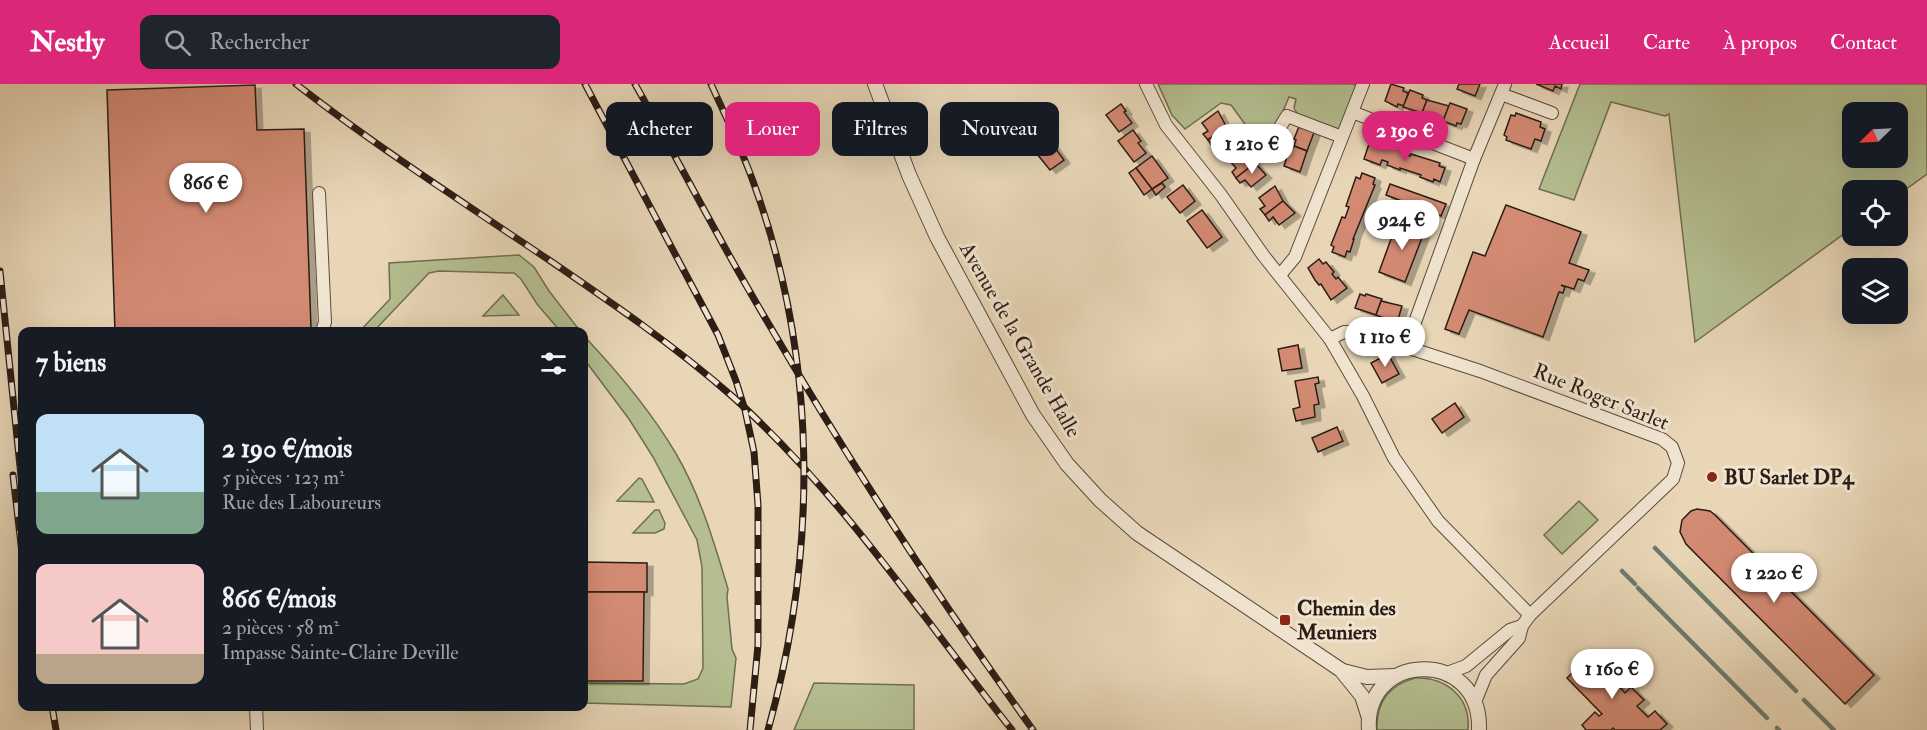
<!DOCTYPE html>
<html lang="fr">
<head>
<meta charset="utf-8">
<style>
  body { margin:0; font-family:"IM FELL Double Pica",serif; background:#20242c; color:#f1f3f6; height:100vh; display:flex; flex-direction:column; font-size:22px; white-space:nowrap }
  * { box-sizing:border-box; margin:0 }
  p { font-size:20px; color:#9ea1a6 }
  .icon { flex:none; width:33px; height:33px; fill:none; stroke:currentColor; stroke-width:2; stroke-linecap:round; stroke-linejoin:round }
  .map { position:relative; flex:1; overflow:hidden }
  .panel { position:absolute; left:18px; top:243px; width:570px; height:384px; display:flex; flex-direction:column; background:#171b24; border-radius:12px; box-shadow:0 6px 24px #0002 }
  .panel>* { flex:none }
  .top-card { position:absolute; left:606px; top:18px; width:570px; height:54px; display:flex; gap:12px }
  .needle { width:39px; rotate:246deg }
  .fabs { position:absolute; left:1842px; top:18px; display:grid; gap:12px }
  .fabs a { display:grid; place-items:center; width:66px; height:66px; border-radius:12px; background:#171b24; box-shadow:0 6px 24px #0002; font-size:30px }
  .price { position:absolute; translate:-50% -51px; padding:0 14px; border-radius:21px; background:#fff; color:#222; font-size:20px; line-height:39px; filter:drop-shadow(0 2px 3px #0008) }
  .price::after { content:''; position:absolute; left:50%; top:36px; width:18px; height:14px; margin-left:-9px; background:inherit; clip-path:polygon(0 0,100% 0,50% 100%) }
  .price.on { background:#db2777; color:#fff }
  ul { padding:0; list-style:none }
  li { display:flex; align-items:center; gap:18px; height:150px; padding:0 18px }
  li span { display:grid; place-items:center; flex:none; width:168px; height:120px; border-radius:12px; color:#555 }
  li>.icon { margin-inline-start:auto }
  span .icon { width:72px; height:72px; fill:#fffc; stroke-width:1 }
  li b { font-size:26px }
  h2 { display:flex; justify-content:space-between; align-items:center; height:72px; padding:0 18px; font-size:26px }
  .tag { padding:0 21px; border-radius:12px; background:#171b24; box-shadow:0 6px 24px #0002; font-size:21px; line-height:54px }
  .tag.on { background:#db2777; color:#fff }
  header { display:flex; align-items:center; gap:36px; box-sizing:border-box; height:84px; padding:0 30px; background:#db2777; color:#fff }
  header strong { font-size:28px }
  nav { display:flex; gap:33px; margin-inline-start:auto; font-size:21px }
  .search { width:420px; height:54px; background:#20242c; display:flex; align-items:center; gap:15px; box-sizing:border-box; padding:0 21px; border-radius:12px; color:#9ea1a6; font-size:22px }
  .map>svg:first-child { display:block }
  .green { fill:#b4be90; stroke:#706e52; stroke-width:1.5; fill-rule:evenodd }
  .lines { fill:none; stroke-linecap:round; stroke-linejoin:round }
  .stream { stroke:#6d7b6d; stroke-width:4.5 }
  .building { fill:#d38a73; stroke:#2c1d15; stroke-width:1.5; filter:url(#shadow) }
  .minor-casing { stroke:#5b4b3e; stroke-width:14 }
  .tertiary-casing { stroke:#5b4b3e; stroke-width:16 }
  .minor { stroke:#f0e4d0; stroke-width:12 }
  .tertiary { stroke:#f0e4d0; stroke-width:14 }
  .rail-casing { stroke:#2c1d15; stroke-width:7 }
  .rail { stroke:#f0e4d0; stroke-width:4.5; stroke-dasharray:14; stroke-linecap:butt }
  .poi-dot { fill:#8f2418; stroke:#f0e4d0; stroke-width:2 }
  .labels { text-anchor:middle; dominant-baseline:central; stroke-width:6; stroke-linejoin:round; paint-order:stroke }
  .street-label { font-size:21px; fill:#2c1d15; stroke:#f0e4d0 }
  .poi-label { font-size:21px; font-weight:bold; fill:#2c1d15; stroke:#f0e4d0; text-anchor:start }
</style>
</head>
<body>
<header>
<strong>Nestly</strong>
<div class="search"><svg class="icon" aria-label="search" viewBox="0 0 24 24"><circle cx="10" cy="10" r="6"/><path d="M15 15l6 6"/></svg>Rechercher</div>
<nav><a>Accueil</a><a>Carte</a><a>À propos</a><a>Contact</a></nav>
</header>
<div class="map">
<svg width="1927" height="646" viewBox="0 0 1927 646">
  <defs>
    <filter id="shadow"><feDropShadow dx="6" dy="3.5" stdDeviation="0" flood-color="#0004"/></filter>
  </defs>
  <rect width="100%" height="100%" fill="#e8d6b7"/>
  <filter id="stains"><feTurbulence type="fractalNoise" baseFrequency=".00333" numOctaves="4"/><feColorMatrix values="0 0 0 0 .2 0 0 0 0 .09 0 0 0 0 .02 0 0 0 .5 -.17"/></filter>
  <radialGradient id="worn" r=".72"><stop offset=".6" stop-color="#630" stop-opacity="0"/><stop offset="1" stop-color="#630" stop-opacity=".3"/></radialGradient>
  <!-- green -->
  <g class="green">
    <polygon points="1158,0 1353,0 1357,2 1341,46 1298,31 1294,24 1296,15 1289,13 1276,44 1258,58 1231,21 1221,19 1185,45 1172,31"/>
    <path d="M1580 0H1927V90L1898 111V106H1852V144L1695 258 1669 30 1665 32 1611 18 1574 116 1539 105ZM1852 28H1898V74H1852Z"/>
    <polygon points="519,171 534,183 549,207 580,247 560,247 537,220 521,195 514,189 439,187 429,189 374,247 360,247 390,215 389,179"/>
    <polygon points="503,211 519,231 483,232"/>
    <path d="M584 252C617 287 650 326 675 368 700 410 714 458 728 505L727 513 732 565 736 574 731 623 584 619V599L684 600 698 595 703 584 702 483 697 456 653 373 629 335 584 275Z"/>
    <polygon points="639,394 642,395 654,418 617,417"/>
    <polygon points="1579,417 1598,436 1562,470 1544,451"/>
    <polygon points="655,426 659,426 665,439 664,445 655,449 633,449"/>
    <path d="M1415 594C1446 593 1471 613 1468 646H1377C1376 619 1389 601 1415 594Z"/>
    <polygon points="814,599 914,601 914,646 794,646"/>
  </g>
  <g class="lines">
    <!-- stream -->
    <g class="stream">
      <polyline points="1655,464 1796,607"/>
      <polyline points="1622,487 1635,500"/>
      <polyline points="1638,504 1767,634"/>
      <polyline points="1804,616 1834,646"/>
      <polyline points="1777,644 1779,646"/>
    </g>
  </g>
  <!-- building -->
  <g class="building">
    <polygon points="1391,0 1404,4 1403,7 1408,9 1404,22 1398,20 1397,23 1385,17"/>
    <polygon points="1459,0 1480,0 1475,12 1457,5"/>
    <polygon points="1536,0 1562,0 1561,5 1555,2 1553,7"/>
    <polygon points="255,1 257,46 304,45 311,244 250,248 115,248 107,6"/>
    <polygon points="1410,6 1423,11 1422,14 1427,16 1422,29 1403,23"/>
    <polygon points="1427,16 1449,22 1443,37 1422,29"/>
    <polygon points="1450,19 1467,25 1461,40 1457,39 1456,42 1443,37"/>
    <polygon points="1121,20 1126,27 1124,28 1132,39 1119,48 1106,31"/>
    <polygon points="1218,27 1226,42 1208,56 1203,50 1208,47 1202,39"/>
    <polygon points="1516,29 1541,38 1540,43 1545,45 1541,57 1535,55 1531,65 1506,56 1507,53 1504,51 1511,31 1515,32"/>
    <polygon points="1300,40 1315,46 1307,67 1294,62 1296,56 1294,55"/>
    <polygon points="1226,42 1238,54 1222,66 1216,58 1212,62 1208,56"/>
    <polygon points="1133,46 1141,57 1138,59 1146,69 1134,78 1118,57"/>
    <polygon points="1047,53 1064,76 1050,86 1033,65"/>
    <polygon points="1374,58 1406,68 1405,70 1410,72 1411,70 1440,79 1439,82 1445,84 1440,98 1434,95 1433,98 1420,93 1421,91 1400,84 1400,86 1387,81 1388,78 1382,76 1380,81 1364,75 1369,60 1373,61"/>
    <polygon points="1294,62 1307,67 1300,88 1284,82 1289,66 1291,67"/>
    <polygon points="1246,65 1255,79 1236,94 1232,88 1236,84 1230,77"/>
    <polygon points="1152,72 1168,94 1152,105 1136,84"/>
    <polygon points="1255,79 1266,91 1251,103 1245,96 1240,99 1236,94"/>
    <polygon points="1136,84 1152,105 1144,111 1129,89"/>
    <polygon points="1362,89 1375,94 1373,100 1375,101 1353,155 1354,155 1350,168 1347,167 1345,173 1332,168 1334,163 1331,161 1342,133 1345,134 1349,123 1346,122 1356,93 1360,95"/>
    <polygon points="1162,99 1165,103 1156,111 1152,105"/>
    <polygon points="1390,100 1446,120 1441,132 1386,111"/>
    <polygon points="1183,101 1195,117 1180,129 1167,113"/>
    <polygon points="1275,102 1283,117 1265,131 1260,125 1265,122 1259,114"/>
    <polygon points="1283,117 1295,129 1279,141 1273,133 1269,137 1265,131"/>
    <polygon points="1506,121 1581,148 1569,179 1589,186 1584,197 1578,195 1574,205 1561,201 1565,203 1563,209 1559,208 1543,253 1469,226 1459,250 1445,245 1473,168 1485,172"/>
    <polygon points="1381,124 1392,128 1388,139 1377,135"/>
    <polygon points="1202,126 1222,153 1207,164 1187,137"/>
    <polygon points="1398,136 1425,146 1405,198 1379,188"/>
    <polygon points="1319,175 1323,180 1326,178 1334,188 1332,190 1336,195 1338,193 1347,204 1331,216 1321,200 1319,201 1315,196 1308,184"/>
    <polygon points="1360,210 1365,212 1366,210 1382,215 1376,231 1355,224"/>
    <polygon points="1381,217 1402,222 1397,239 1376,231"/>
    <polygon points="1298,261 1302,284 1282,287 1278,265"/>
    <polygon points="1388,270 1399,290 1382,299 1371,279"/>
    <polygon points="1318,293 1319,299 1315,300 1319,320 1314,321 1315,333 1296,337 1293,325 1300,323 1295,297"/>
    <polygon points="1455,319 1464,333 1442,349 1432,335"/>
    <polygon points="1337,343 1343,357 1318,368 1312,354"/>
    <polygon points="1697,425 1710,427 1715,431 1874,591 1845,620 1686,460 1680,448 1682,436 1691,427"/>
    <polygon points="584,478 647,479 647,508 584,508"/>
    <polygon points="584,508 644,508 643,597 584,597"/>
    <polygon points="1590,572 1602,585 1608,579 1621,592 1615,598 1625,609 1631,603 1644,616 1637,622 1648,633 1655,627 1667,640 1660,646 1615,646 1613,644 1611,646 1586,646 1582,641 1595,628 1599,632 1602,630 1567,594"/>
  </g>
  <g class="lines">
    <!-- minor casing -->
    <g class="minor-casing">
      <g id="minor">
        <polyline points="1146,0 1166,41 1221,111 1263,171 1330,255 1363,312 1394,374 1438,437 1530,531 1522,542 1519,554 1486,591 1475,618"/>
        <polyline points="1501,10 1552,29"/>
        <polyline points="1352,28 1474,75"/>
        <polyline points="1264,69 1287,32 1342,53"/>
        <polyline points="319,109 325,238 322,248"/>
        <polyline points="1280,191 1295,173 1363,0"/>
        <polyline points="1330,255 1344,248 1360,248 1480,287 1662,355 1672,363 1678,379 1673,395 1530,531"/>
        <polyline points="1406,263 1474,75 1505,0"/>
        <polyline points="1447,589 1466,582 1510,546 1522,542"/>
        <polyline points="256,622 257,646"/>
      </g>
    </g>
    <!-- tertiary casing -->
    <g class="tertiary-casing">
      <g id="tertiary">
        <polyline points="875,0 909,91 937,153 1033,331 1067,380 1100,416 1137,449 1341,586 1362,612 1369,634"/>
        <polyline points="1343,587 1367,593 1395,592"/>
        <path d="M1369 646C1363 567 1482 563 1479 646"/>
      </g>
    </g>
    <!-- minor -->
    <use href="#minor" class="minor"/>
    <!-- tertiary -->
    <use href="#tertiary" class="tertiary"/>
    <!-- rail casing -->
    <g class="rail-casing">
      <g id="rail">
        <path d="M296 0C377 63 464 119 549 176 612 219 675 262 733 313 841 410 922 533 1012 646"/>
        <polyline points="585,0 718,251 736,297 745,326 754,368 758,421 758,561 750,646"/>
        <path d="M635 0C670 62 703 125 738 187 828 345 927 498 1033 646"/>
        <path d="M711 0C726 33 742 66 754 100 818 276 818 467 768 646"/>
        <polyline points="0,187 22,402"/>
        <polyline points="13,391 22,469"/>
        <polyline points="52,622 56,646"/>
      </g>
    </g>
    <!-- rail -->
    <use href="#rail" class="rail"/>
  </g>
  <!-- markers -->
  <g class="poi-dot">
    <circle cx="1712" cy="393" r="6"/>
    <rect x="1279" y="530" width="12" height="12" rx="3"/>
  </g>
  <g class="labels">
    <!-- street labels -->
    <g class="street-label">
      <text transform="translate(1020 256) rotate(60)">Avenue de la Grande Halle</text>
      <text transform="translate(1601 313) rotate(22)">Rue Roger Sarlet</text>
    </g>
    <!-- poi labels -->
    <g class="poi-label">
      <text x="1724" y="393">BU Sarlet DP4</text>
      <text x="1297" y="524">Chemin des<tspan x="1297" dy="24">Meuniers</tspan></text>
    </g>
  </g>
  <rect width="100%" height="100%" filter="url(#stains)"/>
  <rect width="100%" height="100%" fill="url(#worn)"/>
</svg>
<div class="fabs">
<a><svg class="needle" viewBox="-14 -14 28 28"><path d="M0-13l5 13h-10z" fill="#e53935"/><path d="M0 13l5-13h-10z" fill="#9ea1a6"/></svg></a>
<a><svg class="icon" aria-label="locate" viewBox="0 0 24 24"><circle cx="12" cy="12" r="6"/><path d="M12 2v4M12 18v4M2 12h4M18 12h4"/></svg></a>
<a><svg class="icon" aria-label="layers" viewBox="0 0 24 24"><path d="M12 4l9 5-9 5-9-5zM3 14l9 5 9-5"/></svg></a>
</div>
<b class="price on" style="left:1405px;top:78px">2 190 €</b>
<b class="price" style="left:1252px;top:91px">1 210 €</b>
<b class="price" style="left:206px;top:130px">866 €</b>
<b class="price" style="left:1402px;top:167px">924 €</b>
<b class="price" style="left:1385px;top:284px">1 110 €</b>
<b class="price" style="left:1774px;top:520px">1 220 €</b>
<b class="price" style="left:1612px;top:616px">1 160 €</b>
<div class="top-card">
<a class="tag">Acheter</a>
<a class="tag on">Louer</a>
<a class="tag">Filtres</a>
<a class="tag">Nouveau</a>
</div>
<section class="panel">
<h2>7 biens<svg class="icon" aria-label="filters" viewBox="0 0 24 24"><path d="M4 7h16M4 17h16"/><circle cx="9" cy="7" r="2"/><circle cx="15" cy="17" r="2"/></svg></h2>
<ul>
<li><span style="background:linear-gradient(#bfe0f5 65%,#7fa58c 0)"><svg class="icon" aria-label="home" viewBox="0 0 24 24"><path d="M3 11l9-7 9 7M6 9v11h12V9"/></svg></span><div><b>2 190 €/mois</b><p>5 pièces · 123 m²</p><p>Rue des Laboureurs</p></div></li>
<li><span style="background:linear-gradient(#f6c9c9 75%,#b9a48a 0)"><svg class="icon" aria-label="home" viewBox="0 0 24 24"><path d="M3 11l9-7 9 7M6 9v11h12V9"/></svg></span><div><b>866 €/mois</b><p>2 pièces · 58 m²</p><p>Impasse Sainte-Claire Deville</p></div></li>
</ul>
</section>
</div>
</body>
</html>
